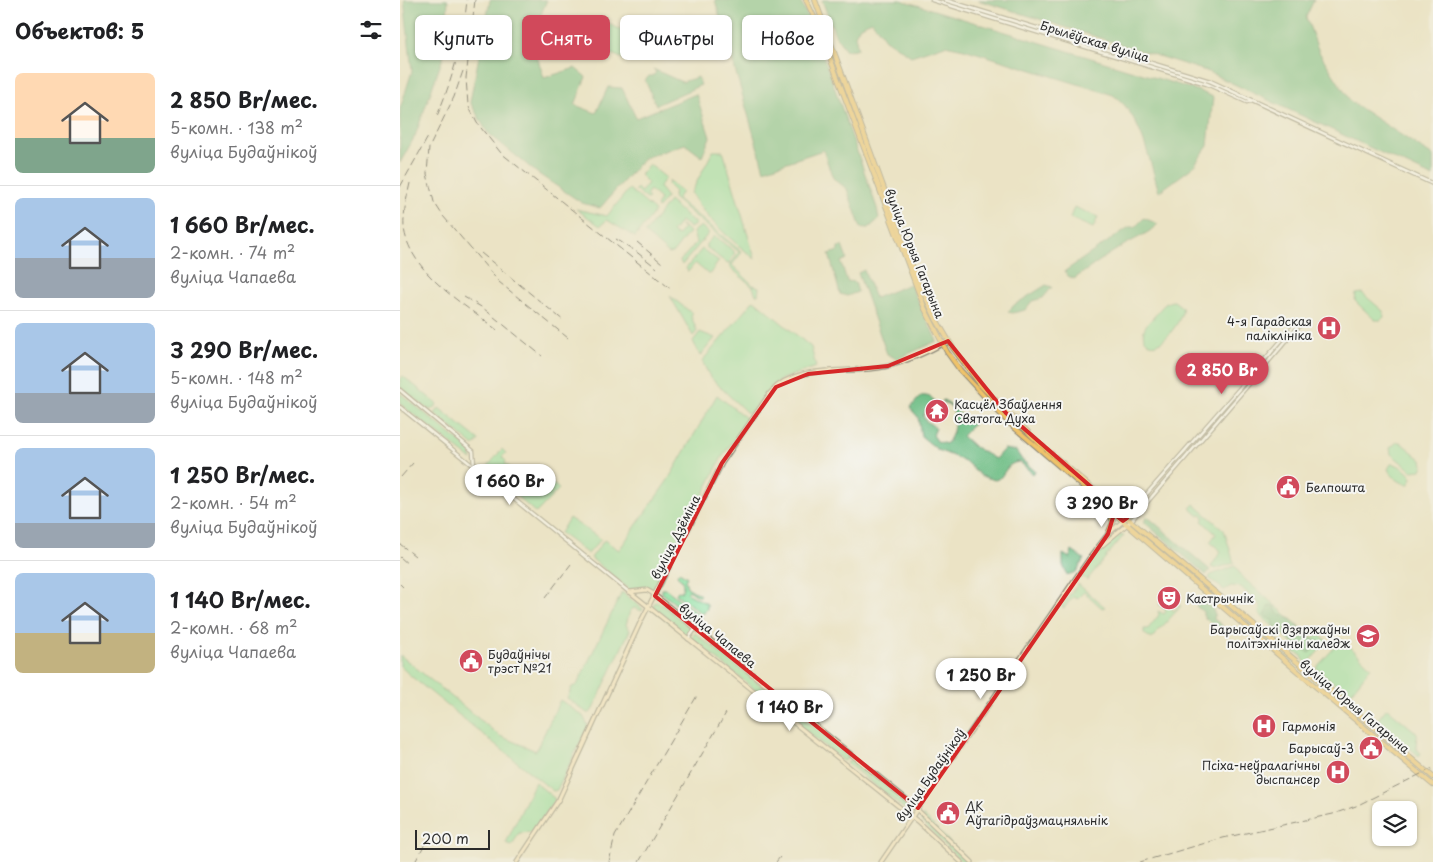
<!DOCTYPE html>
<html lang="ru">
<head>
<meta charset="utf-8">
<style>
  body { margin:0; font-family:"Playpen Sans",sans-serif; background:#f6f6f6; color:#202124; height:100vh; display:flex; flex-direction:column; font-size:19px; white-space:nowrap }
  * { box-sizing:border-box; margin:0 }
  p { font-size:16px; color:#757577 }
  .icon { flex:none; width:28px; height:28px; fill:none; stroke:currentColor; stroke-width:2; stroke-linecap:round; stroke-linejoin:round }
  .map { position:relative; flex:1; overflow:hidden }
  .panel { display:flex; flex-direction:column; background:#fff; width:400px }
  .panel>* { flex:none }
  .guide { position:absolute; left:15px; top:15px; width:475px; height:45px; display:flex; gap:10px }
  .controls { position:absolute; left:972px; top:801px; display:grid; gap:10px }
  .controls a { display:grid; place-items:center; width:45px; height:45px; border-radius:8px; background:#fff; box-shadow:0 1px 4px #0004; font-size:25px }
  .scale { position:absolute; left:15px; bottom:12px; width:75px; box-sizing:border-box; padding-left:5px; border:2px solid #2b2b2b; border-top:0; font-size:14px; line-height:18px; white-space:nowrap; color:#2b2b2b; -webkit-text-stroke:4px #f6f6f2; paint-order:stroke }
  .price { position:absolute; translate:-50% -42px; padding:0 11px; border-radius:18px; background:#fff; color:#222; font-size:16px; line-height:32px; filter:drop-shadow(0 1px 2px #0008) }
  .price::after { content:''; position:absolute; left:50%; top:30px; width:15px; height:11px; margin-left:-8px; background:inherit; clip-path:polygon(0 0,100% 0,50% 100%) }
  .price.selected { background:#d1495b; color:#fff }
  ul { padding:0; list-style:none }
  li { display:flex; align-items:center; gap:15px; height:125px; padding:0 15px }
  li+li { border-top:1px solid #e0e0e0 }
  li span { display:grid; place-items:center; flex:none; width:140px; height:100px; border-radius:8px; color:#555 }
  li>.icon { margin-inline-start:auto }
  span .icon { width:60px; height:60px; fill:#fffc; stroke-width:1 }
  li b { font-size:21px }
  h2 { display:flex; justify-content:space-between; align-items:center; height:60px; padding:0 15px; font-size:21px }
  .pill { padding:0 18px; border-radius:8px; background:#fff; box-shadow:0 1px 4px #0004; font-size:18px; line-height:45px }
  .pill.selected { background:#d1495b; color:#fff }
  main { display:flex; flex:1; min-height:0 }
  .map>svg:first-child { display:block }
  .green { fill:#8ee1a2; stroke:#5c8666 }
  .forest { fill:#72bf88; stroke:#4e755a }
  .lines { fill:none; stroke-linecap:round; stroke-linejoin:round }
  .tertiary-casing { stroke:#8b8778; stroke-width:5 }
  .secondary-casing { stroke:#8b8778; stroke-width:5.5 }
  .primary-casing { stroke:#8b8778; stroke-width:6 }
  .tertiary { stroke:#fff; stroke-width:2.5 }
  .secondary { stroke:#f9e7c3; stroke-width:3 }
  .primary { stroke:#f0c369; stroke-width:4 }
  .rail { stroke:#2b2b2b; stroke-width:1; stroke-dasharray:8 4; stroke-linecap:butt }
  .marked { fill:none; stroke:#d62828; stroke-width:4; stroke-linejoin:round }
  .labels { text-anchor:middle; dominant-baseline:central; stroke-width:4; stroke-linejoin:round; paint-order:stroke }
  .street-label { font-size:12px; fill:#2b2b2b; stroke:#f6f6f2 }
  .poi-label { font-size:12px; fill:#2b2b2b; stroke:#f6f6f2; text-anchor:start }
</style>
</head>
<body>
<main>
<section class="panel">
<h2>Объектов: 5<svg class="icon" aria-label="filters" viewBox="0 0 24 24"><path d="M4 7h16M4 17h16"/><circle cx="9" cy="7" r="2"/><circle cx="15" cy="17" r="2"/></svg></h2>
<ul>
<li><span style="background:linear-gradient(#ffd9b3 65%,#7fa58c 0)"><svg class="icon" aria-label="home" viewBox="0 0 24 24"><path d="M3 11l9-7 9 7M6 9v11h12V9"/></svg></span><div><b>2 850 Br/мес.</b><p>5-комн. · 138 m²</p><p>вуліца Будаўнікоў</p></div></li>
<li><span style="background:linear-gradient(#a9c7e8 60%,#9aa5b1 0)"><svg class="icon" aria-label="home" viewBox="0 0 24 24"><path d="M3 11l9-7 9 7M6 9v11h12V9"/></svg></span><div><b>1 660 Br/мес.</b><p>2-комн. · 74 m²</p><p>вуліца Чапаева</p></div></li>
<li><span style="background:linear-gradient(#a9c7e8 70%,#9aa5b1 0)"><svg class="icon" aria-label="home" viewBox="0 0 24 24"><path d="M3 11l9-7 9 7M6 9v11h12V9"/></svg></span><div><b>3 290 Br/мес.</b><p>5-комн. · 148 m²</p><p>вуліца Будаўнікоў</p></div></li>
<li><span style="background:linear-gradient(#a9c7e8 75%,#9aa5b1 0)"><svg class="icon" aria-label="home" viewBox="0 0 24 24"><path d="M3 11l9-7 9 7M6 9v11h12V9"/></svg></span><div><b>1 250 Br/мес.</b><p>2-комн. · 54 m²</p><p>вуліца Будаўнікоў</p></div></li>
<li><span style="background:linear-gradient(#a9c7e8 60%,#c2b280 0)"><svg class="icon" aria-label="home" viewBox="0 0 24 24"><path d="M3 11l9-7 9 7M6 9v11h12V9"/></svg></span><div><b>1 140 Br/мес.</b><p>2-комн. · 68 m²</p><p>вуліца Чапаева</p></div></li>
</ul>
</section>
<div class="map">
<svg width="1033" height="862" viewBox="0 0 1033 862">
  <rect width="100%" height="100%" fill="#f6f6f2"/>
  <filter id="ink" filterUnits="userSpaceOnUse"><feTurbulence type="fractalNoise" baseFrequency=".02" numOctaves="2"/><feDisplacementMap in="SourceGraphic" scale="10" xChannelSelector="R" yChannelSelector="G"/><feConvolveMatrix kernelMatrix="1 2 1 2 8 2 1 2 1" color-interpolation-filters="sRGB"/></filter>
  <filter id="wash" filterUnits="userSpaceOnUse"><feTurbulence type="fractalNoise" baseFrequency=".0096" numOctaves="4" result="noise"/><feDisplacementMap in="SourceGraphic" scale="20" xChannelSelector="R" yChannelSelector="G"/><feGaussianBlur stdDeviation="1.12" result="paint"/><feColorMatrix in="noise" values="0 0 0 0 0 0 0 0 0 0 0 0 0 0 0 0 0 1.4 0 .05"/><feComposite in="paint" operator="in"/></filter>
  <g filter="url(#wash)">
    <rect width="100%" height="100%" fill="#ebe3c5"/>
    <!-- green -->
    <g class="green">
      <polygon points="199,20 238,37 228,61 189,44"/>
      <path d="M313 151H323L355 259C332 240 306 220 291 193Z"/>
      <polygon points="249,164 266,178 259,187 267,197 258,208 256,206 260,199 250,190 246,195 249,198 247,199 235,190 237,188 241,192 248,183 240,175"/>
      <polygon points="269,181 282,192 277,199 342,252 332,265 353,285 359,287 358,295 356,295 353,287 331,268 330,265 339,252 273,198 275,192 268,185"/>
      <polygon points="229,189 255,211 235,237 207,220 200,226 176,209 207,216"/>
      <polygon points="269,201 296,224 290,228 281,221 272,232 277,236 284,228 282,226 281,228 282,225 289,232 273,253 269,254 245,233"/>
      <polygon points="674,207 698,217 693,228 670,218"/>
      <polygon points="301,226 309,233 282,265 280,261 296,243 293,232"/>
      <polygon points="314,236 334,251 334,255 329,263 325,262 306,247 306,244"/>
      <polygon points="302,249 319,261 309,275 295,263 288,272 286,268"/>
      <polygon points="962,293 983,311 984,317 981,320 975,320 955,301 956,294"/>
      <polygon points="270,296 293,314 291,316 297,331 293,336"/>
      <polygon points="354,300 411,347 416,367 382,379 372,386 352,411 347,413 310,377 302,361"/>
      <path d="M774 301 782 307C785 317 766 341 757 344 748 347 741 338 744 330 745 325 750 321 753 318 759 311 764 301 774 301Z"/>
      <polygon points="300,332 315,338 300,356 293,341"/>
      <polygon points="3,376 37,404 35,408 29,410 0,387 0,379"/>
      <polygon points="0,393 70,450 72,460 0,404"/>
      <polygon points="317,395 346,418 346,421 321,459 257,589 255,591 249,588 230,590 191,558 204,540 219,550 268,480"/>
      <polygon points="39,408 79,440 74,446 35,414"/>
      <polygon points="997,442 1000,442 1022,460 1023,465 1021,470 1012,471 991,454 990,448"/>
      <polygon points="102,449 106,453 102,457 106,461 105,464 122,475 109,491 84,471"/>
      <path d="M991 464C998 463 1009 472 1012 478L1009 484C1002 485 991 476 988 469Z"/>
      <polygon points="130,469 138,471 159,489 136,513 113,493"/>
      <polygon points="794,504 824,530 834,563 815,569 811,567 821,551 810,542 816,534 802,521 804,517 801,515 799,516 790,508"/>
      <polygon points="169,518 201,539 188,554 160,533"/>
      <polygon points="735,528 897,665 877,650"/>
      <polygon points="720,535 724,535 687,580 681,576 700,550"/>
      <polygon points="835,566 842,577 913,638 918,634 927,641 907,665 901,655 894,652 893,644 859,614 860,605 841,587 831,586 824,590 809,578 811,575"/>
      <path d="M279 572 287 577 285 580 287 587 300 595 299 597 289 590 287 593 307 604V608L304 613H301L276 594 278 591 281 592C285 585 283 581 277 575Z"/>
      <polygon points="678,584 705,607 702,608 684,592 677,599 673,597 664,608 661,606"/>
      <polygon points="262,589 266,589 301,617 298,622 262,593"/>
      <polygon points="222,592 243,609 242,611 234,608 230,611 226,625 230,630 193,709 190,713 187,713 167,698 172,687 177,685"/>
      <polygon points="762,601 774,611 779,605 781,606 751,639 744,633 744,629 748,629 759,615 758,611 764,614 766,611 759,605"/>
      <polygon points="255,602 259,602 291,628 290,634 286,636 252,608"/>
      <polygon points="295,633 448,754 446,760 443,761 291,638"/>
      <polygon points="942,639 971,667 949,695 916,668"/>
      <polygon points="0,655 100,736 136,751 160,700 183,716 188,726 157,790 153,791 12,677 0,666"/>
      <polygon points="987,708 1017,733 1016,749 1021,753 1019,756 977,720"/>
      <polygon points="451,759 455,760 509,804 510,806 507,811 447,763"/>
      <polygon points="135,782 155,799 134,832 119,833 112,846 106,843"/>
      <polygon points="522,816 524,816 569,862 562,862 521,821"/>
    </g>
    <!-- forest -->
    <g class="forest">
      <polygon points="4,0 48,0 45,52 15,136 0,163 0,109 12,71"/>
      <polygon points="90,0 147,0 139,19 169,31 167,36 135,50 144,78 175,68 186,77 175,105 196,113 208,87 222,88 236,118 296,94 310,137 302,157 285,144 244,158 200,208 182,203 137,173 87,132 70,102"/>
      <polygon points="315,0 399,0 401,3 412,24 477,208 479,219 469,228 461,228 447,189 433,178 423,150 364,170"/>
      <path d="M422 0H501L799 91 813 97 808 146 793 167 759 192C750 162 740 112 713 95L564 49 545 45 511 56 485 39 472 21 460 26 455 35 458 49 446 50 436 37Z"/>
      <polygon points="578,0 914,0 906,17 919,52 951,102 1033,156 1033,177 806,71"/>
      <polygon points="253,69 282,82 298,77 301,85 256,105 245,80 249,76 253,76 256,72"/>
      <path d="M744 218 758 224C749 234 732 240 721 247 704 257 690 268 674 279L668 276 665 271 729 227H735Z"/>
      <polygon points="442,246 447,259 441,262 447,281 455,282 458,292 447,296 440,294 429,254 438,251 438,247"/>
      <polygon points="464,270 475,298 510,284 537,341 497,359 487,354 458,273"/>
      <polygon points="646,285 652,287 643,298 632,301 625,310 613,313 608,312 614,305"/>
      <path d="M521 396C528 395 535 398 536 405L526 410 523 416 526 421 536 428 533 435 537 441 546 444C554 437 557 418 552 408L542 401 544 400 573 425 562 436 573 446 595 459 604 449 616 451 622 460 635 471 633 474 620 462C608 462 606 471 600 478L595 480 581 476 565 461 538 450 521 436 518 417 510 408Z"/>
      <polygon points="746,517 748,517 810,570 806,575 744,522"/>
      <polygon points="672,551 684,559 676,572 667,575 663,565 663,554 670,558"/>
      <polygon points="799,601 812,608 815,614 814,619 822,625 823,631 814,627 803,616 803,612 796,606"/>
      <polygon points="869,605 874,606 879,615 883,615 892,620 907,637 912,638 913,641 919,641 919,644 909,653 891,641 892,638 885,636 883,628 881,630 875,627 873,621 864,616"/>
    </g>
  </g>
  <g filter="url(#ink)">
    <g class="lines">
      <!-- tertiary casing -->
      <g class="tertiary-casing">
        <g id="tertiary">
          <polyline points="532,0 807,84 847,102 850,101"/>
          <polyline points="545,0 810,81 1033,184"/>
          <polyline points="0,390 73,451 74,466"/>
          <polyline points="0,407 229,592"/>
          <polyline points="723,521 896,324"/>
          <polyline points="731,521 899,326"/>
          <polyline points="288,639 296,628"/>
        </g>
      </g>
      <!-- secondary casing -->
      <g class="secondary-casing">
        <g id="secondary">
          <polyline points="699,548 731,521"/>
          <polyline points="229,592 247,590 252,593 505,798 572,862"/>
          <polyline points="230,592 517,821 561,862"/>
          <path d="M117 862 159 799 240 623 322 463 370 393C399 360 450 376 488 366 508 361 530 351 548 341"/>
          <polyline points="481,862 688,560 708,534 723,521"/>
        </g>
      </g>
      <!-- primary casing -->
      <g class="primary-casing">
        <g id="primary">
          <polyline points="406,0 416,21 525,309 547,352 560,370 608,422 896,670 1033,785"/>
          <polyline points="415,0 517,279 536,319 553,348 582,387 640,444 1033,777"/>
          <polyline points="708,534 713,522 709,509"/>
        </g>
      </g>
      <!-- tertiary -->
      <use href="#tertiary" class="tertiary"/>
      <!-- secondary -->
      <use href="#secondary" class="secondary"/>
      <!-- primary -->
      <use href="#primary" class="primary"/>
      <!-- rail -->
      <g class="rail">
        <polyline points="75,0 66,78 68,105 77,123 101,153 272,290"/>
        <polyline points="63,71 54,97 29,148 27,174 34,202 43,216 99,282 168,338"/>
        <path d="M37 116C53 78 63 41 67 0"/>
        <path d="M10 183C7 197 3 212 4 228 10 273 64 304 97 330"/>
        <polyline points="0,187 28,137"/>
        <polyline points="216,239 234,250 257,268"/>
        <polyline points="237,242 262,263"/>
        <polyline points="81,253 164,321"/>
        <polyline points="64,297 83,308 142,356"/>
        <polyline points="1,477 13,463"/>
        <polyline points="0,544 15,556"/>
        <polyline points="0,557 9,565"/>
        <polyline points="0,584 3,587"/>
        <polyline points="145,598 171,564"/>
        <polyline points="15,862 26,842"/>
        <polyline points="209,862 215,836 298,694"/>
        <polyline points="239,862 326,713"/>
        <polyline points="376,862 380,857"/>
        <polyline points="740,862 823,838 933,814 956,806 1033,768"/>
      </g>
    </g>
  </g>
  <!-- marked area -->
  <path d="M0 0H1033V862H0ZM548 341 606 413 727 518 723 521 714 514 708 534 518 808 255 596 322 463 376 387 408 374 488 366Z" fill="#ebe3c5" fill-opacity=".55" fill-rule="evenodd"/>
  <path class="marked" d="M548 341 606 413 727 518 723 521 714 514 708 534 518 808 255 596 322 463 376 387 408 374 488 366Z"/>
  <!-- icons -->
  <defs>
    <g id="hospital-disc" transform="scale(1.25)"><circle r="9.5" fill="#d1495b" stroke="#f6f6f2"/><path d="M-5-5h3v3.5h4V-5h3V5h-3V1.5h-4V5h-3Z" fill="#fff"/></g>
    <g id="temple-disc" transform="scale(1.25)"><circle r="9.5" fill="#d1495b" stroke="#f6f6f2"/><path d="M0-6L5-2H3V0L6.5 2.5H4V6H1.5V3h-3V6H-4V2.5H-6.5L-3 0V-2H-5Z" fill="#fff"/></g>
    <g id="civic-disc" transform="scale(1.25)"><circle r="9.5" fill="#d1495b" stroke="#f6f6f2"/><path d="M-.6-6.5H3V-4.5H.6V-3L4-1V1h2V6H-6V1h2V-1L-.6-3ZM-1.2 2.5V6h2.4V2.5Z" fill="#fff"/></g>
    <g id="theatre-disc" transform="scale(1.25)"><circle r="9.5" fill="#d1495b" stroke="#f6f6f2"/><path d="M-5-5.5Q0-4 5-5.5V0Q5 5 0 6Q-5 5-5 0ZM-3.3-2.5H-1v1.5H-3.3ZM1-2.5H3.3v1.5H1ZM-2.8 1Q0 5.5 2.8 1Z" fill="#fff"/></g>
    <g id="university-disc" transform="scale(1.25)"><circle r="9.5" fill="#d1495b" stroke="#f6f6f2"/><path d="M0-5L7-2L0 1L-7-2ZM-4 1L0 2.5L4 1V4Q0 6-4 4Z" fill="#fff"/></g>
  </defs>
  <g fill-rule="evenodd">
    <use href="#hospital-disc" x="929" y="328"/>
    <use href="#temple-disc" x="537" y="411"/>
    <use href="#civic-disc" x="888" y="487"/>
    <use href="#theatre-disc" x="769" y="598"/>
    <use href="#university-disc" x="968" y="636"/>
    <use href="#civic-disc" x="71" y="661"/>
    <use href="#hospital-disc" x="864" y="726"/>
    <use href="#civic-disc" x="971" y="748"/>
    <use href="#hospital-disc" x="938" y="772"/>
    <use href="#civic-disc" x="548" y="813"/>
  </g>
  <g class="labels">
    <!-- street labels -->
    <g class="street-label">
      <text transform="translate(695 41) rotate(17)">Брылёўская вуліца</text>
      <text transform="translate(515 253) rotate(68)">вуліца Юрыя Гагарына</text>
      <text transform="translate(275 537) rotate(-63)">вуліца Дзёміна</text>
      <text transform="translate(318 635) rotate(39)">вуліца Чапаева</text>
      <text transform="translate(955 706) rotate(40)">вуліца Юрыя Гагарына</text>
      <text transform="translate(530 775) rotate(-55)">вуліца Будаўнікоў</text>
    </g>
    <!-- poi labels -->
    <g class="poi-label">
      <text x="912" y="321" text-anchor="end">4-я Гарадская<tspan x="912" dy="14">паліклініка</tspan></text>
      <text x="554" y="404">Касцёл Збаўлення<tspan x="554" dy="14">Святога Духа</tspan></text>
      <text x="906" y="487">Белпошта</text>
      <text x="786" y="598">Кастрычнік</text>
      <text x="950" y="629" text-anchor="end">Барысаўскі дзяржаўны<tspan x="950" dy="14">політэхнічны каледж</tspan></text>
      <text x="88" y="654">Будаўнічы<tspan x="88" dy="14">трэст №21</tspan></text>
      <text x="882" y="726">Гармонія</text>
      <text x="954" y="748" text-anchor="end">Барысаў-3</text>
      <text x="920" y="765" text-anchor="end">Псіха-неўралагічны<tspan x="920" dy="14">дыспансер</tspan></text>
      <text x="566" y="806">ДК<tspan x="566" dy="14">Аўтагідраўзмацняльнік</tspan></text>
    </g>
  </g>
</svg>
<div class="controls">
<a><svg class="icon" aria-label="layers" viewBox="0 0 24 24"><path d="M12 4l9 5-9 5-9-5zM3 14l9 5 9-5"/></svg></a>
</div>
<div class="scale">200 m</div>
<b class="price selected" style="left:822px;top:395px">2 850 Br</b>
<b class="price" style="left:110px;top:506px">1 660 Br</b>
<b class="price" style="left:702px;top:528px">3 290 Br</b>
<b class="price" style="left:581px;top:700px">1 250 Br</b>
<b class="price" style="left:390px;top:732px">1 140 Br</b>
<div class="guide">
<a class="pill">Купить</a>
<a class="pill selected">Снять</a>
<a class="pill">Фильтры</a>
<a class="pill">Новое</a>
</div>
</div>
</main>
</body>
</html>
